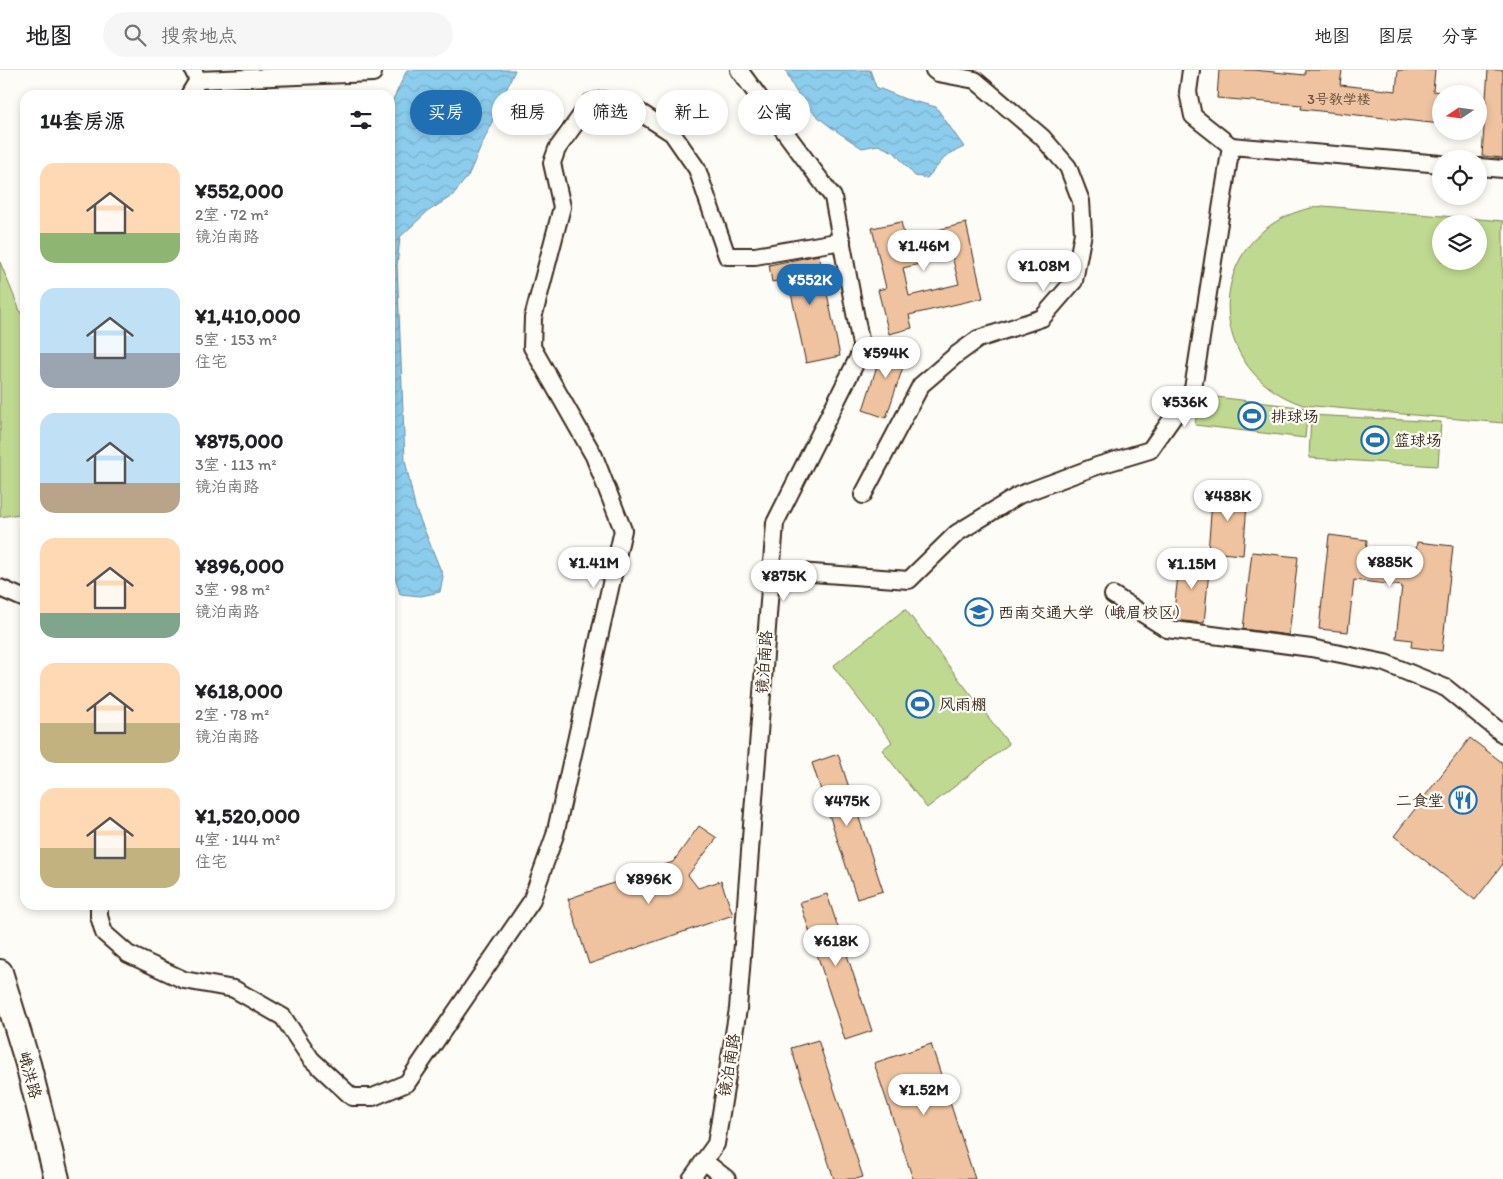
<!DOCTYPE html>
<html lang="zh">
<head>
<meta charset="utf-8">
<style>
  body { margin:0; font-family:Itim,"LXGW WenKai TC",sans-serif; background:#f6f6f6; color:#202124; height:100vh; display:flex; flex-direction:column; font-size:19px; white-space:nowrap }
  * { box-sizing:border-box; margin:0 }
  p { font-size:16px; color:#757577 }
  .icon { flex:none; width:28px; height:28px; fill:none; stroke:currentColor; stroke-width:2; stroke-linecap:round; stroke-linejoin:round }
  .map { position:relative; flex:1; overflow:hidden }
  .side { position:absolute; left:20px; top:20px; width:375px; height:820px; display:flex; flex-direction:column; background:#fff; border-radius:15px; box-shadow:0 2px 8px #0003 }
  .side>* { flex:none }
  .guide { position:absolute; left:410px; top:20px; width:475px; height:45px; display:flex; gap:10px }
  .needle { width:32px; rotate:257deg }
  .tools { position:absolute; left:1432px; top:15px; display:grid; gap:10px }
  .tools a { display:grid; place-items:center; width:55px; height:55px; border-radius:50%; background:#fff; box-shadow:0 2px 8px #0003; font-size:25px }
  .price { position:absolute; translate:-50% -42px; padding:0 11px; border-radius:18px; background:#fff; color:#222; font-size:16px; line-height:32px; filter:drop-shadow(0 1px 2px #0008) }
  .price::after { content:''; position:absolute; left:50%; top:30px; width:15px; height:11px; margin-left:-8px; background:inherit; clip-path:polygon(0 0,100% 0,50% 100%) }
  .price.active { background:#1f6fb2; color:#fff }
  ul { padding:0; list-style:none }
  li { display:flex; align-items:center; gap:15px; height:125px; padding:0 20px }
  li span { display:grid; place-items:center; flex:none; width:140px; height:100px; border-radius:15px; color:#555 }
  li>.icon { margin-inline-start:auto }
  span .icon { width:60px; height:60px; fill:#fffc; stroke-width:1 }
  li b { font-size:21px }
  h2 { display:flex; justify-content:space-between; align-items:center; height:60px; padding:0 20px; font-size:21px }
  .chip { padding:0 18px; border-radius:22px; background:#fff; box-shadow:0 2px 8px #0003; font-size:18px; line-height:45px }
  .chip.active { background:#1f6fb2; color:#fff }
  header { display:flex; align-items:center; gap:30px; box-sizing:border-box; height:70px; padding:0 25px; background:#fff; border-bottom:1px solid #e0e0e0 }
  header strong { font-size:24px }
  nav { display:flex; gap:28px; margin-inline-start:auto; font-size:18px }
  .search { width:350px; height:45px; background:#f6f6f6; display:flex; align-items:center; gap:12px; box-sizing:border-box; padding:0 18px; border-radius:28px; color:#757577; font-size:19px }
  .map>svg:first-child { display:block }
  .park { fill:#bfd990; stroke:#7d8257; fill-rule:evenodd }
  .water { fill:url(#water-waves); stroke:#6c8c9a }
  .building { fill:#efc39f; stroke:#3b2a1e; fill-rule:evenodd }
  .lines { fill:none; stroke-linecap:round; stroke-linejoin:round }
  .minor-casing { stroke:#3b2a1e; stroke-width:20 }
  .secondary-casing { stroke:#3b2a1e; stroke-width:28 }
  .minor { stroke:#fdfcf7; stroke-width:16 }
  .secondary { stroke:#fdfcf7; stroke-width:24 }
  .labels { text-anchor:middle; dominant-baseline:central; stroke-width:4.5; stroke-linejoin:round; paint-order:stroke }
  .number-label { font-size:14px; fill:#68503e }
  .poi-label { font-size:16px; fill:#3b2a1e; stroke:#fdfcf7; text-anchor:start }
  .street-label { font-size:16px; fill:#3b2a1e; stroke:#fdfcf7 }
</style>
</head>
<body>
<header>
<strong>地图</strong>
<div class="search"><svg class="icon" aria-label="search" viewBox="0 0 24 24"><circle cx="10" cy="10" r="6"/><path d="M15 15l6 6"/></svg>搜索地点</div>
<nav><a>地图</a><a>图层</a><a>分享</a></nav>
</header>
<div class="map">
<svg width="1503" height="1109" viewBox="0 0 1503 1109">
  <defs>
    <pattern id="water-waves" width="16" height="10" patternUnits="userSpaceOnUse" patternTransform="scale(1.25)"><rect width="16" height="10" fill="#8ccded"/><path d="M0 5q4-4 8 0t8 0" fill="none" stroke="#7ab0cb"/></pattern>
  </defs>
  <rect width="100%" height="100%" fill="#fdfcf7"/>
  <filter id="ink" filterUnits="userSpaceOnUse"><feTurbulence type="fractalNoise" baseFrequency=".02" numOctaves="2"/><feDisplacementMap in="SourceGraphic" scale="10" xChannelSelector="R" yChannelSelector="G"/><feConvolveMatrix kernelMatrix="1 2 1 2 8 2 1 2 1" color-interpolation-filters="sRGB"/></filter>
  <g filter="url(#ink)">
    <!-- park -->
    <g class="park">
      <path d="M1323 136 1503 151V353L1303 335C1194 298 1207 150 1323 136ZM1441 154H1479V191H1441Z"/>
      <polygon points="0,192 25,253 25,443 0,447"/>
      <polygon points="1199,325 1308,338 1305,368 1195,355"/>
      <polygon points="1311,345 1441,352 1438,396 1309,388"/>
      <polygon points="905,539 1009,674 927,738 882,680 892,672 833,596"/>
    </g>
    <!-- water -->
    <g class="water">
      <polygon points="407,0 515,0 468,106 452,126 427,142 400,167 397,195 405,390 415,437 443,506 440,522 421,526 400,524 390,489 390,36"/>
      <path d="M786 0H870L876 17 905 29 936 37 964 77 947 85 927 108 915 106 894 82 878 75 862 78C830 57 799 39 786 0Z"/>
    </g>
    <!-- building -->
    <g class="building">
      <polygon points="1219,0 1253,0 1305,5 1305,0 1342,0 1340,15 1396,21 1398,0 1435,0 1433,21 1441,22 1441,54 1301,39 1302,35 1217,28"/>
      <polygon points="1488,0 1503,0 1503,88 1482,86"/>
      <path d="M901 152 905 168 966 153 983 228 909 245 912 258 889 264 878 220 886 218 872 158ZM952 186 959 214 909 226 903 198Z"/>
      <polygon points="819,185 840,286 806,293 788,209 772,212 769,195"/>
      <polygon points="885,271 909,279 886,348 863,340"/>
      <polygon points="1213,419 1248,422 1243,485 1208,482"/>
      <polygon points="1329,465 1367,470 1366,485 1415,490 1417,472 1453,476 1442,581 1411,577 1412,570 1396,568 1402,516 1354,510 1348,562 1319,559"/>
      <polygon points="1252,482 1298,487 1289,565 1243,559"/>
      <polygon points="1180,487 1210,490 1204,553 1173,550"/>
      <polygon points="1470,668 1503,693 1503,794 1475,830 1394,766"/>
      <polygon points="838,684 883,821 857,829 812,693"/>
      <polygon points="699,756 717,768 688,805 698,818 721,811 733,845 589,894 568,829 673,792"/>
      <polygon points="827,824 872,961 845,970 800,832"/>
      <polygon points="818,970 863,1107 856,1109 834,1109 791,978"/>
      <polygon points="931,974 975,1109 913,1109 874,993"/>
    </g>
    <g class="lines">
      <!-- minor casing -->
      <g class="minor-casing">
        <g id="minor">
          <polyline points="1191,0 1188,22 1193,46 1231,76"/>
          <polyline points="198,10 373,3"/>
          <polyline points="189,25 198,10 193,0"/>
          <polyline points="1479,97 1503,99"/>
          <polyline points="863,425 921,315 956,285 978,269 1042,248 1074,211 1083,163 1081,131 1068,97 1042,67 975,10 938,3 934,0"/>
          <polyline points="771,500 909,510 957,463 1019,425 1097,396 1150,380 1193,319 1231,76 1441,94"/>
          <polyline points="0,518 25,529"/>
          <polyline points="1113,525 1167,559 1311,578 1385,593 1446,618 1503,664"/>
          <polyline points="99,835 99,846 104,863 128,884 184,910 234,919 283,947 311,989 352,1027 373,1027 407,1013 531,832 555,765 623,460 594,386 532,277 533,248 562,137 552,93 557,79 590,33 603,30 627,34 672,63 697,99 727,186 755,186 842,171"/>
          <polyline points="704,1091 727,1109"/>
          <polyline points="691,1109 716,1074 738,939 775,453 862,280 833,127 739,0"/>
        </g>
      </g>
      <!-- secondary casing -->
      <g class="secondary-casing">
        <polyline id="secondary" points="0,902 28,994 57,1109"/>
      </g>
      <!-- minor -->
      <use href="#minor" class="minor"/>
      <!-- secondary -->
      <use href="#secondary" class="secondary"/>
    </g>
  </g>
  <!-- icons -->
  <defs>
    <g id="stadium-ring" transform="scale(1.4375)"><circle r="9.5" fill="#fdfcf7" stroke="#1f6fb2" stroke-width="1.5"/><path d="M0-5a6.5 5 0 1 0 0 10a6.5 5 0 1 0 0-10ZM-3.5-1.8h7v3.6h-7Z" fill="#1f6fb2"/></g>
    <g id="university-ring" transform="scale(1.4375)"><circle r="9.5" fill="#fdfcf7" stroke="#1f6fb2" stroke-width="1.5"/><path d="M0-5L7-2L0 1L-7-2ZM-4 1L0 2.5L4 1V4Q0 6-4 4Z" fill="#1f6fb2"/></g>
    <g id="restaurant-ring" transform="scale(1.4375)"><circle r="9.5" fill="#fdfcf7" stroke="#1f6fb2" stroke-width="1.5"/><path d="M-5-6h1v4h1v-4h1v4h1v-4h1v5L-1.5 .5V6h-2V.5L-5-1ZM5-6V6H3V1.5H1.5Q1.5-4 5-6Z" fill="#1f6fb2"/></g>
  </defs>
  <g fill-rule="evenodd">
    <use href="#stadium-ring" x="1252" y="346"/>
    <use href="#stadium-ring" x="1375" y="370"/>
    <use href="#university-ring" x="979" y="542"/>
    <use href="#stadium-ring" x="920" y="634"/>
    <use href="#restaurant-ring" x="1463" y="730"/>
  </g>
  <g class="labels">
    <!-- number labels -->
    <g class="number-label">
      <text x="1339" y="29">3号教学楼</text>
    </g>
    <!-- poi labels -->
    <g class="poi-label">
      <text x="1271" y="346">排球场</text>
      <text x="1394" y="370">篮球场</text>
      <text x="998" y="542">西南交通大学（峨眉校区）</text>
      <text x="939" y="634">风雨棚</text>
      <text x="1444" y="730" text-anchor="end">二食堂</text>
    </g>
    <!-- street labels -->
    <g class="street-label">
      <text transform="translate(764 592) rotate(-86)">镜泊南路</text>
      <text transform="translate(729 995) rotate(-81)">镜泊南路</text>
      <text transform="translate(30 1005) rotate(75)">峨洪路</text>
    </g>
  </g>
</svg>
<div class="tools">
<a><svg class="needle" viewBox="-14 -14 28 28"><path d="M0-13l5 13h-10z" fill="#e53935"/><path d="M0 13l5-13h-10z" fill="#757577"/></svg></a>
<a><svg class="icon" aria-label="locate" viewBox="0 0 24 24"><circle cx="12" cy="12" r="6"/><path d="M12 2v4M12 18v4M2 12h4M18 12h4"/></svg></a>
<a><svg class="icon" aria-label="layers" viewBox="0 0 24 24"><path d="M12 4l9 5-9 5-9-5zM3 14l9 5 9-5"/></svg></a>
</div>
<b class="price" style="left:924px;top:202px">¥1.46M</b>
<b class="price" style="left:1044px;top:222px">¥1.08M</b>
<b class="price active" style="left:810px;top:236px">¥552K</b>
<b class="price" style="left:886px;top:309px">¥594K</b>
<b class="price" style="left:1185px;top:358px">¥536K</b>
<b class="price" style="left:1228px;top:452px">¥488K</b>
<b class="price" style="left:1390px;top:518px">¥885K</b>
<b class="price" style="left:594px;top:519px">¥1.41M</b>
<b class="price" style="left:1192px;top:520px">¥1.15M</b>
<b class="price" style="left:784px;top:532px">¥875K</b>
<b class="price" style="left:847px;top:757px">¥475K</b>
<b class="price" style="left:649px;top:835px">¥896K</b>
<b class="price" style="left:836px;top:897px">¥618K</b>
<b class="price" style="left:924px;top:1046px">¥1.52M</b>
<div class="guide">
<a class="chip active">买房</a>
<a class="chip">租房</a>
<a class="chip">筛选</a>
<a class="chip">新上</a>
<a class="chip">公寓</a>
</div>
<section class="side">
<h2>14套房源<svg class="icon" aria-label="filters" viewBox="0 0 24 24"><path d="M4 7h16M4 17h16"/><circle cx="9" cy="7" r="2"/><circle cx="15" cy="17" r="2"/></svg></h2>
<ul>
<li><span style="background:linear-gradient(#ffd9b3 70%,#8fb573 0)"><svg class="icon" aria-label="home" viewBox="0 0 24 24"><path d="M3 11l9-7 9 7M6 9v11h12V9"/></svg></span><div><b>¥552,000</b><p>2室 · 72 m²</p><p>镜泊南路</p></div></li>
<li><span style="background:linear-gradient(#bfe0f5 65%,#9aa5b1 0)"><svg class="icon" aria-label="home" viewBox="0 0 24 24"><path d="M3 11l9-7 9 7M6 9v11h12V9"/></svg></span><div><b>¥1,410,000</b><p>5室 · 153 m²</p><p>住宅</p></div></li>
<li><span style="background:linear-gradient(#bfe0f5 70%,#b9a48a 0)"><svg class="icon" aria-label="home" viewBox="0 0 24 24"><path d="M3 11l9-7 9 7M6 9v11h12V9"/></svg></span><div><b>¥875,000</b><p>3室 · 113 m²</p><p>镜泊南路</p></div></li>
<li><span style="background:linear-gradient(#ffd9b3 75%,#7fa58c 0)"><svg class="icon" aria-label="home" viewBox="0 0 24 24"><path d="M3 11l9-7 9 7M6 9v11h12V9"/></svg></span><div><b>¥896,000</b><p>3室 · 98 m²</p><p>镜泊南路</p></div></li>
<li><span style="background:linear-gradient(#ffd9b3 60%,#c2b280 0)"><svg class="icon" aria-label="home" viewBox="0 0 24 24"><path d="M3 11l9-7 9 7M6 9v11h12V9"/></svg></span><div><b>¥618,000</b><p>2室 · 78 m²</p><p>镜泊南路</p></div></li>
<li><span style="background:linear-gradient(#ffd9b3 60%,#c2b280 0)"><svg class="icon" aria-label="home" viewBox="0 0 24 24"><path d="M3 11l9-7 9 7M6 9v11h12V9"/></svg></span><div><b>¥1,520,000</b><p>4室 · 144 m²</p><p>住宅</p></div></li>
</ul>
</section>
</div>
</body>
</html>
